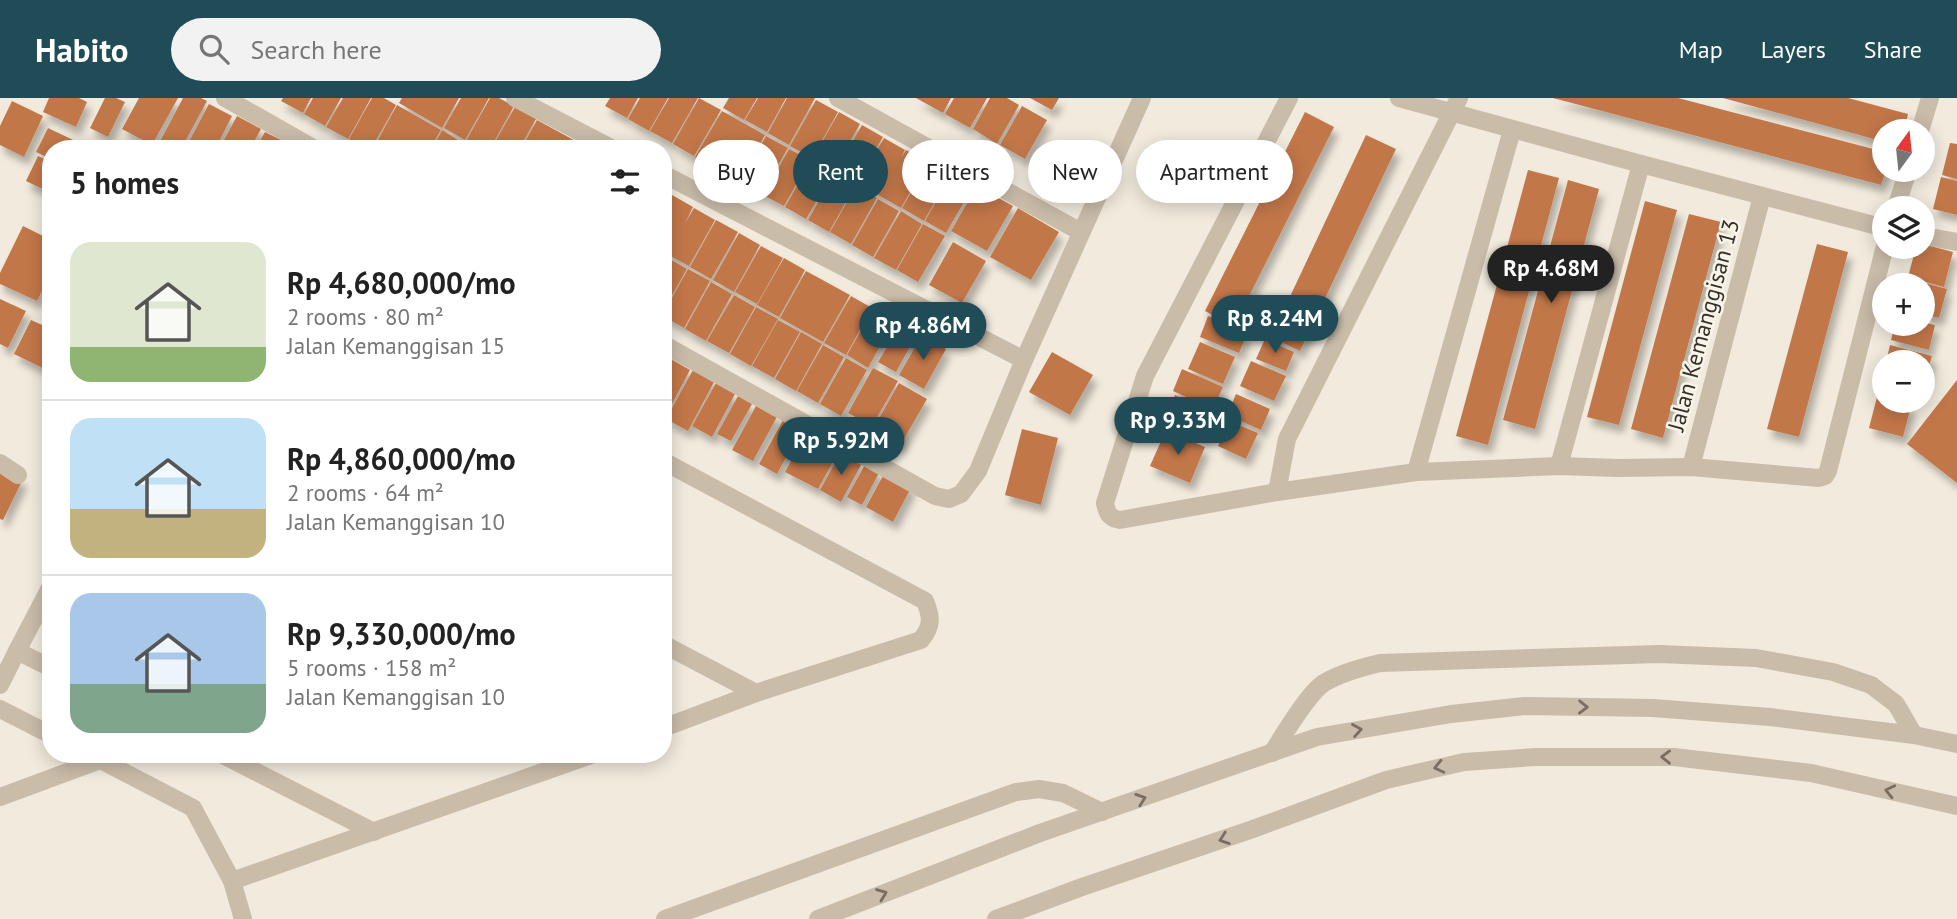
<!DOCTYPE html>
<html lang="en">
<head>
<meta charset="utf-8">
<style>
  body { margin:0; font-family:"PT Sans",sans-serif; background:#f2f2f2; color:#222; height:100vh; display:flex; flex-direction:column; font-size:26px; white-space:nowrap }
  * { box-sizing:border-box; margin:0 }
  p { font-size:23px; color:#767676 }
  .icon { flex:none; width:38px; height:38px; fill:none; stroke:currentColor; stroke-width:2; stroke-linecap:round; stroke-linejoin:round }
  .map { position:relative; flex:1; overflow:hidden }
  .drawer { position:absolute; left:42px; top:42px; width:630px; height:623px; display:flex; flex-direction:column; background:#fff; border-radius:28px; box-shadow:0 4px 18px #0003 }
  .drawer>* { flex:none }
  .guide { position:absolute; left:693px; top:42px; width:665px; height:63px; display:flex; gap:14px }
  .needle { width:46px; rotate:15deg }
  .buttons { position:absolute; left:1872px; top:21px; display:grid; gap:14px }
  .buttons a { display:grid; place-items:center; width:63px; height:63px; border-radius:50%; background:#fff; box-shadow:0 4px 18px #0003; font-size:35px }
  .price { position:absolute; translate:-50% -60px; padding:0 16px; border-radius:24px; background:#1f4c57; color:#fff; font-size:23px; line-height:46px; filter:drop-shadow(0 2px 4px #0008) }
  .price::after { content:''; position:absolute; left:50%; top:42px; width:21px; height:16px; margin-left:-10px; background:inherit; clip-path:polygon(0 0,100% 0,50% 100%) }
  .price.selected { background:#222; color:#fff }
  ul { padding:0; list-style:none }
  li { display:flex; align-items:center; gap:21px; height:175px; padding:0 28px }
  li+li { border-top:2px solid #e0e0e0 }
  li span { display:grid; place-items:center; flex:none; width:196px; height:140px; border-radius:21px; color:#555 }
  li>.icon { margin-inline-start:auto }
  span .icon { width:84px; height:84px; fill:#fffc; stroke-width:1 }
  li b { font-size:30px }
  h2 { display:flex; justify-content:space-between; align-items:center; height:84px; padding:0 28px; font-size:30px }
  .pill { padding:0 24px; border-radius:32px; background:#fff; box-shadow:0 4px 18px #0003; font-size:24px; line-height:63px }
  .pill.selected { background:#1f4c57; color:#fff }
  header { display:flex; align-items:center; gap:42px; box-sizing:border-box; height:98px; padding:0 35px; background:#1f4c57; color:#fff }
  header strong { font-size:33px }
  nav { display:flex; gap:38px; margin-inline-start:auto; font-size:24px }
  .search { width:490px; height:63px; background:#f2f2f2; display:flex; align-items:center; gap:18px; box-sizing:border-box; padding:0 24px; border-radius:38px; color:#767676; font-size:26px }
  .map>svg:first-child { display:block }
  .building { fill:#c2774a; filter:url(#shadow) }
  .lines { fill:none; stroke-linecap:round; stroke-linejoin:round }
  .service { stroke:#c9bca9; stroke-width:18 }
  .minor { stroke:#c9bca9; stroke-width:18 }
  .oneway { stroke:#796e63 }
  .labels { text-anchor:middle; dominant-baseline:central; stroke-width:5; stroke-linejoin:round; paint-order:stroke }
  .street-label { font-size:23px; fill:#372f29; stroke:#f9f4e9 }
</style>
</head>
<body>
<header>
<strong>Habito</strong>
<div class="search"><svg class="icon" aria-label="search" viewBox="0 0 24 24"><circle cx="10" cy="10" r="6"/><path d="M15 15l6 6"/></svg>Search here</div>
<nav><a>Map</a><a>Layers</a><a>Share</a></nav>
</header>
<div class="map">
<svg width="1957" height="821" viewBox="0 0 1957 821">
  <defs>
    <filter id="shadow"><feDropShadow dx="4.5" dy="8" stdDeviation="3.5" flood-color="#0004"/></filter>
  </defs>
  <rect width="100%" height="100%" fill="#f1eadd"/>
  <!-- building -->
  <g class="building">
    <polygon points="49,0 79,0 87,4 76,29 43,14"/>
    <polygon points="105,0 116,0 125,4 108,39 90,30"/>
    <polygon points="139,0 178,0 152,47 122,31"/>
    <polygon points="183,0 201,0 207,3 181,51 170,51 159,45"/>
    <polygon points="283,0 311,0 303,15 281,3"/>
    <polygon points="313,0 341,0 325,28 304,16"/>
    <polygon points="343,0 371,0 348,41 326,29"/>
    <polygon points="372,0 384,0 396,7 371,51 366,51 349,41"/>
    <polygon points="402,0 459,0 442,30 399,5"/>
    <polygon points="461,0 489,0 465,42 444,30"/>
    <polygon points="490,0 499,0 514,8 490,51 480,51 466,43"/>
    <polygon points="610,0 638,0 627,20 605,8"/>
    <polygon points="640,0 668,0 649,33 628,21"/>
    <polygon points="669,0 698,0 672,45 650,33"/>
    <polygon points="699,0 721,12 694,58 673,46"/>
    <polygon points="729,0 757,0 744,22 723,10"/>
    <polygon points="758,0 786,0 767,34 745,22"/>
    <polygon points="787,0 815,0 789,47 768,35"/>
    <polygon points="916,0 951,0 943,15"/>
    <polygon points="954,0 987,0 970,30 945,16"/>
    <polygon points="990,0 1007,0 1019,7 997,46 973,31"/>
    <polygon points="1030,0 1059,0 1052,12"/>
    <polygon points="1553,0 1678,0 1885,54 1886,72 1881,87"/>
    <polygon points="1723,0 1848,0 1908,16 1904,33 1885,33 1885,44"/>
    <polygon points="816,2 838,14 812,60 790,48"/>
    <polygon points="12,3 43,18 24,59 0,47 0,28"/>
    <polygon points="209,6 232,18 215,51 185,51"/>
    <polygon points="397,7 441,32 430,51 373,51"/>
    <polygon points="1022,8 1047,22 1025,61 1000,47"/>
    <polygon points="515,9 536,21 519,51 491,51"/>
    <polygon points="722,13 765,37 739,83 717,71 726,54 716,71 695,59"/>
    <polygon points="839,14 860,26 834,72 813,60"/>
    <polygon points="1305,14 1334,29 1234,228 1205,213"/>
    <polygon points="237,18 261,31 250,51 219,51"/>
    <polygon points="537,22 581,46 578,51 521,51"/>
    <polygon points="862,27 883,39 856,85 835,73"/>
    <polygon points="48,30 92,51 51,51 51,61 36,54"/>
    <polygon points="442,32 463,45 460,51 432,51"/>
    <polygon points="265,34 287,45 284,51 255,51"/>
    <polygon points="1366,37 1396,51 1300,253 1271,239"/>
    <polygon points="766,38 788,50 761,96 740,84"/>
    <polygon points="884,40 905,52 901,60 906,52 927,64 901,110 857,85"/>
    <polygon points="1950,45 1957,46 1957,81 1942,77"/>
    <polygon points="789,51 810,62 784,108 763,97"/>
    <polygon points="38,58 51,64 51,95 26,83"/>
    <polygon points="811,63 833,75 806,121 785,109"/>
    <polygon points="928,65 950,77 924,123 902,110"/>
    <polygon points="1528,72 1559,80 1488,347 1456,338"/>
    <polygon points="834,76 855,88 829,134 808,122"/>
    <polygon points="951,77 972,90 946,135 925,123"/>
    <polygon points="1941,79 1957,83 1957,117 1933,111"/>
    <polygon points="1568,82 1599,91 1535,331 1503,322"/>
    <polygon points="856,88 877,100 851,146 830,134"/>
    <polygon points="977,88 1013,108 987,153 951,133"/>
    <polygon points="672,97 693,109 684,127 694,110 715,122 689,168 663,154 663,112"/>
    <polygon points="878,101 899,113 873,159 852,147"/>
    <polygon points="1645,103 1677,112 1619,327 1587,319"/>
    <polygon points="1018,110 1059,134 1031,182 990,159"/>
    <polygon points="901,113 922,126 896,172 874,160"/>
    <polygon points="1689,116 1721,124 1663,340 1631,331"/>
    <polygon points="716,122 738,134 711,181 690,169"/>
    <polygon points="923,126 945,138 918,184 897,172"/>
    <polygon points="23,128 51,142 51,175 37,203 0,186 0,175"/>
    <polygon points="739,135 760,147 734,194 713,182"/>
    <polygon points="953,144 986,163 962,205 929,187"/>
    <polygon points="1817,146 1848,154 1799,339 1767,331"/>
    <polygon points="1923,146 1953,154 1944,189 1908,179 1916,149 1923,149"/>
    <polygon points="761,148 783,160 757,206 735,194"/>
    <polygon points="663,157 687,171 663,213"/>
    <polygon points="784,160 805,172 779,219 757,207"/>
    <polygon points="688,171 710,183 684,230 663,218 663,216"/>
    <polygon points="806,173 850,197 823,244 780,220"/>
    <polygon points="1909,181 1947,191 1939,220 1923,216 1923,187 1907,187"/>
    <polygon points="711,184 732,196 706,243 685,231"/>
    <polygon points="734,197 755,209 729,255 707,243"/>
    <polygon points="851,198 872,210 846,257 824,245"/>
    <polygon points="0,201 26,213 8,250 0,246"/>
    <polygon points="756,209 778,221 751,268 730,256"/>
    <polygon points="873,211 894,223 868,270 847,257"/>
    <polygon points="1208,218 1247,236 1239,255 1200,239"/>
    <polygon points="31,222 51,231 51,274 14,256"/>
    <polygon points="778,222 800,234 774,280 752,268"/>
    <polygon points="1923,224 1935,227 1929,252 1891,242 1895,226 1923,226"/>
    <polygon points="900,227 917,236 896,274 878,264"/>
    <polygon points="801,234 822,246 796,293 775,281"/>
    <polygon points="922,237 946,251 924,291 899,277"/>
    <polygon points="1265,241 1294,254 1286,273 1256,261"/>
    <polygon points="1200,244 1235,259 1223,286 1188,271"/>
    <polygon points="823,247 844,259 818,305 797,293"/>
    <polygon points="1890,247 1932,258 1924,285 1923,264 1886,264"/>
    <polygon points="1052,254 1093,277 1070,317 1029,294"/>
    <polygon points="669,260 690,272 666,317 663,316 663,271"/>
    <polygon points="846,260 867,272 841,318 820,306"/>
    <polygon points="1251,263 1286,278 1274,303 1240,288"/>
    <polygon points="694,270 715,282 688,333 666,321"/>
    <polygon points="873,270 898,283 872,328 848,315"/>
    <polygon points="1182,271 1223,289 1213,311 1173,293"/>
    <polygon points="1957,282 1957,385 1907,346"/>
    <polygon points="716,285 735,296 712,339 692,328"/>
    <polygon points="899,285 927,301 900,348 872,333"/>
    <polygon points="1236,296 1270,311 1261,332 1227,317"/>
    <polygon points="1175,297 1216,315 1205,339 1165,322"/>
    <polygon points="738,298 752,306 731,343 717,336"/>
    <polygon points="1877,299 1911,308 1903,339 1869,330"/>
    <polygon points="757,306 778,317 753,363 732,352"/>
    <polygon points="783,322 801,332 777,376 759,366"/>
    <polygon points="1229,323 1258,335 1246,361 1218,348"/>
    <polygon points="1022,331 1058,340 1041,407 1005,397"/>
    <polygon points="1166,332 1205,349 1190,385 1150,368"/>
    <polygon points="807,333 840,351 818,391 785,374"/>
    <polygon points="841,354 862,365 841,404 820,392"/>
    <polygon points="866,365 880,373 862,407 847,399"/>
    <polygon points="0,370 23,381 3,422 0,421"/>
    <polygon points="885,374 912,388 893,424 866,409"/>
  </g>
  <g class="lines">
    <!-- service -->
    <g class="service">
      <path d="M1272 655C1283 638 1308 595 1324 585 1341 575 1360 570 1380 565L1659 556 1756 560 1833 574 1871 587 1896 606 1914 637"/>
      <polyline points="665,821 1016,694 1039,691 1063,695 1102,714"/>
    </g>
    <!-- minor -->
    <g class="minor">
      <polyline points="225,0 315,51"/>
      <polyline points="515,0 613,51"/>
      <polyline points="838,0 1081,134"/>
      <path d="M1289 0 1145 278 1105 405C1107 415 1109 420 1120 422L1277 394 1416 374 1559 368 1618 370 1691 369 1819 380 1825 378 1828 373 1885 148"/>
      <polyline points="1399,0 1641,66 1885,130"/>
      <polyline points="1920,33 1930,0"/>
      <polyline points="663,76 1024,262"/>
      <polyline points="1896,110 1908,72"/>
      <polyline points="1923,138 1957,144"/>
      <polyline points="663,246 935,398 949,401 961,396 978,373 1024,262 1142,0"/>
      <path d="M663 363 925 503C932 520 932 528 921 542L756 595 663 630"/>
      <polyline points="0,365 18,377"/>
      <polyline points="1559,368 1641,66"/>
      <polyline points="1691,369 1762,98"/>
      <polyline points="1416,374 1512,32"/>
      <polyline points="1277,394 1287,341 1459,0"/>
      <polyline points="51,488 17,553 51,570"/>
      <polyline points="663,546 756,595"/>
      <polyline points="0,587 17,553"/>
      <polyline points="0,611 51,637"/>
      <polyline points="89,656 193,710 232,783 243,821"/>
      <polyline points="221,656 374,734"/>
      <polyline points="0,699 100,662"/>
      <polyline points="232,783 594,656"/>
      <polyline points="818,821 1040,735 1317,639 1451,616 1525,608 1653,610 1770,619 1914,637 1957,646"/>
      <polyline points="996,821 1082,789 1253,731 1386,682 1464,664 1536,659 1674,659 1811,675 1957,708"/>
    </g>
  </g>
  <!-- one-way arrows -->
  <defs><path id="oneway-chevron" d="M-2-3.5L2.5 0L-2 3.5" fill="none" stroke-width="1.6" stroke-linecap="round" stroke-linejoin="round" transform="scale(1.75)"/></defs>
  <g class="oneway">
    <use href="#oneway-chevron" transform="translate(1583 609) rotate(1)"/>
    <use href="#oneway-chevron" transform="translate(1357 632) rotate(-10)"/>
    <use href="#oneway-chevron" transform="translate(1666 659) rotate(-179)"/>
    <use href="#oneway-chevron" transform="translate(1439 669) rotate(167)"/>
    <use href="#oneway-chevron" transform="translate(1890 693) rotate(-167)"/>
    <use href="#oneway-chevron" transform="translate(1141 701) rotate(-19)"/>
    <use href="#oneway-chevron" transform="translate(1224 741) rotate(161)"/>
    <use href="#oneway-chevron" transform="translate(882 796) rotate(-21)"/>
  </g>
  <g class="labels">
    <!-- street labels -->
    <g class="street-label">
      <text transform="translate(1703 227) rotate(-75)">Jalan Kemanggisan 13</text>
    </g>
  </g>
</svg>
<div class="buttons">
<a><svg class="needle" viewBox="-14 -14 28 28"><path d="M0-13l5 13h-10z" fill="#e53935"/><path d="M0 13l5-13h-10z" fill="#767676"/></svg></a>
<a><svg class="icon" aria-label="layers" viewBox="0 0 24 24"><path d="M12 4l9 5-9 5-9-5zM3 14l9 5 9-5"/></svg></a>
<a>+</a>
<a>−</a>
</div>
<b class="price selected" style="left:1551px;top:207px">Rp 4.68M</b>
<b class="price" style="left:1275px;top:257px">Rp 8.24M</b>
<b class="price" style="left:923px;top:264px">Rp 4.86M</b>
<b class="price" style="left:1178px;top:359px">Rp 9.33M</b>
<b class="price" style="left:841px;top:379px">Rp 5.92M</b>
<div class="guide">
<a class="pill">Buy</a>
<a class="pill selected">Rent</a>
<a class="pill">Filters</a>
<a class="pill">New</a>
<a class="pill">Apartment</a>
</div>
<section class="drawer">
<h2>5 homes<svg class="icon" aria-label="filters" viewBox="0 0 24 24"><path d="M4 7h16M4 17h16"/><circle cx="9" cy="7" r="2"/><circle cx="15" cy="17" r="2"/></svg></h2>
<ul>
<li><span style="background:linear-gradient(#dfe7d0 75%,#8fb573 0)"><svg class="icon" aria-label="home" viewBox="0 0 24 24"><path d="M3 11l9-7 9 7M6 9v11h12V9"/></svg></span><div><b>Rp 4,680,000/mo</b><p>2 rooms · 80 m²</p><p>Jalan Kemanggisan 15</p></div></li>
<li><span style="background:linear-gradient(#bfe0f5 65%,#c2b280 0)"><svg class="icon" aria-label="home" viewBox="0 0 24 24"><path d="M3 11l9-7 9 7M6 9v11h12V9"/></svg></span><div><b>Rp 4,860,000/mo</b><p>2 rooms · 64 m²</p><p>Jalan Kemanggisan 10</p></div></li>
<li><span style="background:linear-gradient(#a9c7e8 65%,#7fa58c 0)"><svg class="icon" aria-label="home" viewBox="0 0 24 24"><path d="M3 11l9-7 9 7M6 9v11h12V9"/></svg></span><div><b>Rp 9,330,000/mo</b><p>5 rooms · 158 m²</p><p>Jalan Kemanggisan 10</p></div></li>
</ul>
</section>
</div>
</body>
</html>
